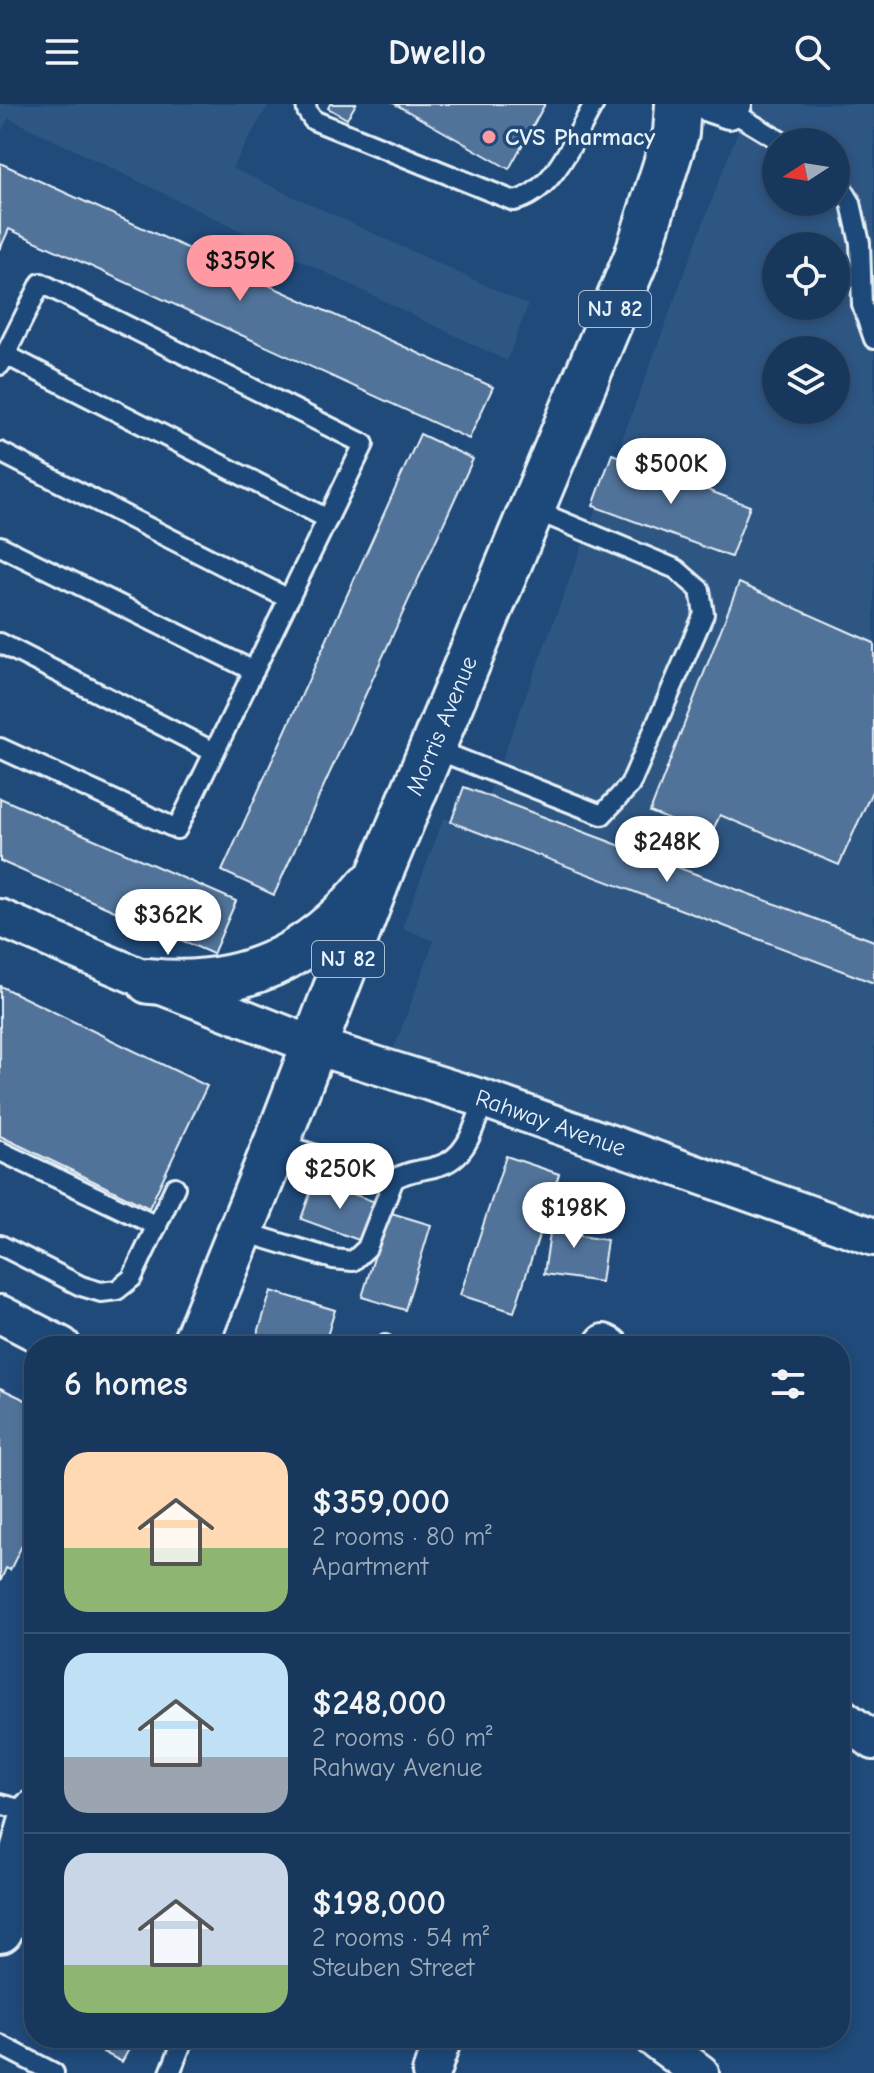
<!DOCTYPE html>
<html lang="en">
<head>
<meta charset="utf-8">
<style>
  body { margin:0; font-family:"Comic Neue",sans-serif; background:#244365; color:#f1f3f6; height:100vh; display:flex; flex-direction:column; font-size:30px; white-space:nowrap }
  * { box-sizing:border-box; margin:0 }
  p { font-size:26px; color:#9eacbb }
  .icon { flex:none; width:44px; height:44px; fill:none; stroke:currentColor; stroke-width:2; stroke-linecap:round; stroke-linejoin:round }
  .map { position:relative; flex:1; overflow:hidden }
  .sheet { position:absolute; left:24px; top:1232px; width:826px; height:712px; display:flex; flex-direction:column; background:#17385c; border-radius:32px; box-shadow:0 4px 12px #0003,0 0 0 2px #365272 }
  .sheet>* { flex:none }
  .needle { width:52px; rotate:258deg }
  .controls { position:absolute; left:762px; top:24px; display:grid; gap:16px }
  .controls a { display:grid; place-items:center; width:88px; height:88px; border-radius:50%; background:#17385c; box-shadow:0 4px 12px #0003,0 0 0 2px #365272; font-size:40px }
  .price { position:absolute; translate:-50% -68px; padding:0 18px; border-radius:28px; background:#fff; color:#222; font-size:26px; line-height:52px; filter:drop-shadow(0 2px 4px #0008) }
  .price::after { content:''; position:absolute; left:50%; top:48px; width:24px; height:18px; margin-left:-12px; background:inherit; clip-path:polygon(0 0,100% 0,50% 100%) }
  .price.selected { background:#ff9aa2; color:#111 }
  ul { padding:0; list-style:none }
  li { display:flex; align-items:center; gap:24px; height:200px; padding:0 40px }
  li+li { border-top:2px solid #365272 }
  li span { display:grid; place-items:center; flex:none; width:224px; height:160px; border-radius:24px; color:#555 }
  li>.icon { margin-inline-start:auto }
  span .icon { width:96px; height:96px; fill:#fffc; stroke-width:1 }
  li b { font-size:34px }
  h2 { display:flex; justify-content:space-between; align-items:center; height:96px; padding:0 40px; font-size:34px }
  header { display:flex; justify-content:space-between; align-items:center; height:104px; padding:0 40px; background:#17385c; font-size:36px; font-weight:800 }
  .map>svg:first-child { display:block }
  .built { fill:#2e5683; fill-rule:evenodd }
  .building { fill:#517399; stroke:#e8f1f8; stroke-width:2 }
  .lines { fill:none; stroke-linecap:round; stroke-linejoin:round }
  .lane-casing { stroke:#e8f1f8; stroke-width:24 }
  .street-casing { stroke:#e8f1f8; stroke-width:42 }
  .primary-casing { stroke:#e8f1f8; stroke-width:50 }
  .lane { stroke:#1f4a7a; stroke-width:18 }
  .street { stroke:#1f4a7a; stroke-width:36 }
  .primary { stroke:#1f4a7a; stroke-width:44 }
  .poi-dot { fill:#ff9aa2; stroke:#1f4a7a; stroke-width:3 }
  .labels { text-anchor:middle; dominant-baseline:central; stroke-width:7; stroke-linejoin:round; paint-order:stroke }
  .shield { fill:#1f4a7a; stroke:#acbfd2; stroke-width:2 }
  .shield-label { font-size:22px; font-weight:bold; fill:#e8f1f8 }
  .poi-label { font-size:24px; font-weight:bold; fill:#e8f1f8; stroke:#1f4a7a; text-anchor:start }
  .street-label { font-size:24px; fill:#e8f1f8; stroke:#1f4a7a }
</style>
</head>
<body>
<header><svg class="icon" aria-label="menu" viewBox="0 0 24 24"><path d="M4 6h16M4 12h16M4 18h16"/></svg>Dwello<svg class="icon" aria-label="search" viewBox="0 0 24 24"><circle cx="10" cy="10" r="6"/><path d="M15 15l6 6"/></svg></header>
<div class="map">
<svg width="874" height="1969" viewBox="0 0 874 1969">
  <rect width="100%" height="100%" fill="#1f4a7a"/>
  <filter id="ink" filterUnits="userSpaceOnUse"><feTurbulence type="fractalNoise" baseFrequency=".0125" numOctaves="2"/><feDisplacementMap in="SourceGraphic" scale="16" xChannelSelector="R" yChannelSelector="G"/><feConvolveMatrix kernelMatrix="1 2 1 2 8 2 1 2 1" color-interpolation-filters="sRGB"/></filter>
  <g filter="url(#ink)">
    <!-- built -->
    <g class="built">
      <polygon points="0,0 269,0 232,64 528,201 507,257 9,14 0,30"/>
      <path d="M748 0H874V1147L387 963 434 837 402 824 444 714 475 727ZM776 38H836V98H776ZM776 142H836V202H776ZM776 246H836V306H776Z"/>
    </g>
    <!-- building -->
    <g class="building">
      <polygon points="330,0 356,0 347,15 328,4"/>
      <polygon points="395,0 545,0 509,65"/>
      <polygon points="0,59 493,283 469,335 9,125 0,145"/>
      <polygon points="420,330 473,355 274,791 222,767"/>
      <polygon points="612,350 750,402 731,453 593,402"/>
      <polygon points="739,479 874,539 874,683 839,761 720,711 710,732 650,708"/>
      <polygon points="464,683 874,837 874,879 451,718"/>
      <polygon points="0,694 236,797 213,850 0,757"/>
      <polygon points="0,882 207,982 149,1104 0,1032"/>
      <polygon points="506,1052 559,1070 514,1208 460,1191"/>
      <polygon points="315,1076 378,1099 364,1138 301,1115"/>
      <polygon points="388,1108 431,1121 405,1206 362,1193"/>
      <polygon points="553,1108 583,1112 580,1132 607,1136 601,1178 544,1170"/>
      <polygon points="271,1187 335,1206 324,1242 254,1242"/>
      <polygon points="0,1284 34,1300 34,1417 10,1466 6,1464 0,1478"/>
      <polygon points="76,1934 135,1934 122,1958"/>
    </g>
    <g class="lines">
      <!-- lane casing -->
      <g class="lane-casing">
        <g id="lane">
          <path d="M306 0 307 7 313 16 514 97C554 89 575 32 594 0"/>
          <polyline points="729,6 782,38"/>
          <polyline points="836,74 851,99 860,139 862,201 874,235"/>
          <polyline points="6,251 328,415"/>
          <polyline points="0,261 41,179 364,340 177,725 0,644"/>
          <polyline points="0,348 289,495"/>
          <polyline points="0,442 254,567"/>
          <polyline points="0,539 214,648"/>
          <polyline points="432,644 602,711 630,681 704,510 700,486 676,465 532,405"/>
          <polyline points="277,1039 394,1075"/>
          <polyline points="0,1047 157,1122"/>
          <path d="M241 1127 333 1155 353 1157 367 1144 394 1075C409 1066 422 1067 438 1062 468 1054 475 1020 484 995"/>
          <polyline points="0,1141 81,1182 101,1188 117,1186 132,1174 175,1083"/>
          <polyline points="384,1242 385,1241"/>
          <polyline points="0,1700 34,1709"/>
          <polyline points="0,1941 54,1969"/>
          <polyline points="170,1969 184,1934"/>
        </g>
      </g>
      <!-- street casing -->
      <g class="street-casing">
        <g id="street">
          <polyline points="711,0 729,6 733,0"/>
          <path id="s1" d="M0 814 149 877 315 942 484 995 874 1133"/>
          <polyline points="0,1210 62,1242"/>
          <polyline points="604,1239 610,1242"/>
          <polyline points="840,1612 874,1637"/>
          <polyline points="653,1934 700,1969"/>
          <polyline points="431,1969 443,1934"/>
        </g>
      </g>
      <!-- primary casing -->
      <g class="primary-casing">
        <g id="primary">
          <path d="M149 877C241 887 311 853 369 782"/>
          <path id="s2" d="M194 1242 284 1020 381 767 637 152 676 29 678 0"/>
          <polyline points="0,1826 34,1709"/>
        </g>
      </g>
      <!-- lane -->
      <use href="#lane" class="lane"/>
      <!-- street -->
      <use href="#street" class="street"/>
      <!-- primary -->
      <use href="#primary" class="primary"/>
    </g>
  </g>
  <!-- markers -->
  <circle class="poi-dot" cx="489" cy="33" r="8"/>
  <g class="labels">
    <!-- shield labels -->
    <g class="shield">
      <rect x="579" y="187" width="72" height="36" rx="6"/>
      <rect x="312" y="837" width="72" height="36" rx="6"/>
    </g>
    <g class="shield-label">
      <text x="615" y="205">NJ 82</text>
      <text x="348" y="855">NJ 82</text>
    </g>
    <!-- poi labels -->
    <g class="poi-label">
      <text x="505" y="33">CVS Pharmacy</text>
    </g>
    <!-- street labels -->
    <g class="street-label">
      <text stroke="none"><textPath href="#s2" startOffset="668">Morris Avenue</textPath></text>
      <text stroke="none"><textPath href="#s1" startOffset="588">Rahway Avenue</textPath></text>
    </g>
  </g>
</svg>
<div class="controls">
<a><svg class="needle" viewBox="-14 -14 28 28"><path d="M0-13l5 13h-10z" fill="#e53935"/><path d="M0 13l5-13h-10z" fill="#9eacbb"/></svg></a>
<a><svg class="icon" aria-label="locate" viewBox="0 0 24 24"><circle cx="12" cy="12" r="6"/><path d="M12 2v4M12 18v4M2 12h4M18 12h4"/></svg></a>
<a><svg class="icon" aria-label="layers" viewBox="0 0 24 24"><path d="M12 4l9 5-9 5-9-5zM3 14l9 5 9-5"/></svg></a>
</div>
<b class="price selected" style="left:240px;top:199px">$359K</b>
<b class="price" style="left:671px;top:402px">$500K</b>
<b class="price" style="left:667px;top:780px">$248K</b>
<b class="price" style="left:168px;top:853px">$362K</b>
<b class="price" style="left:340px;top:1107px">$250K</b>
<b class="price" style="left:574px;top:1146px">$198K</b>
<section class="sheet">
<h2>6 homes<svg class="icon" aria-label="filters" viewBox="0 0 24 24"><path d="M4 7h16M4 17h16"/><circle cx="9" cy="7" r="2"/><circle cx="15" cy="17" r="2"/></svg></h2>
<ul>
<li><span style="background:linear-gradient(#ffd9b3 60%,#8fb573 0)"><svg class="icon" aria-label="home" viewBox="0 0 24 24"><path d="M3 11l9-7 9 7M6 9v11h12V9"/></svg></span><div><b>$359,000</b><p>2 rooms · 80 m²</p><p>Apartment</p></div></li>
<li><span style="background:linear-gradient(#bfe0f5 65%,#9aa5b1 0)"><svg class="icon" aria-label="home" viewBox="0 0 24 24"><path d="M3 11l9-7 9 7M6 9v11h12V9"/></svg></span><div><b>$248,000</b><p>2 rooms · 60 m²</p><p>Rahway Avenue</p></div></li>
<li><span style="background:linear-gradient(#c9d6e8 70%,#8fb573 0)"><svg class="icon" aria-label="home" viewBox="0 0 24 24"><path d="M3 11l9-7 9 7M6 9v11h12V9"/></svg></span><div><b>$198,000</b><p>2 rooms · 54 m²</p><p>Steuben Street</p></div></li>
</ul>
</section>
</div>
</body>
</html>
